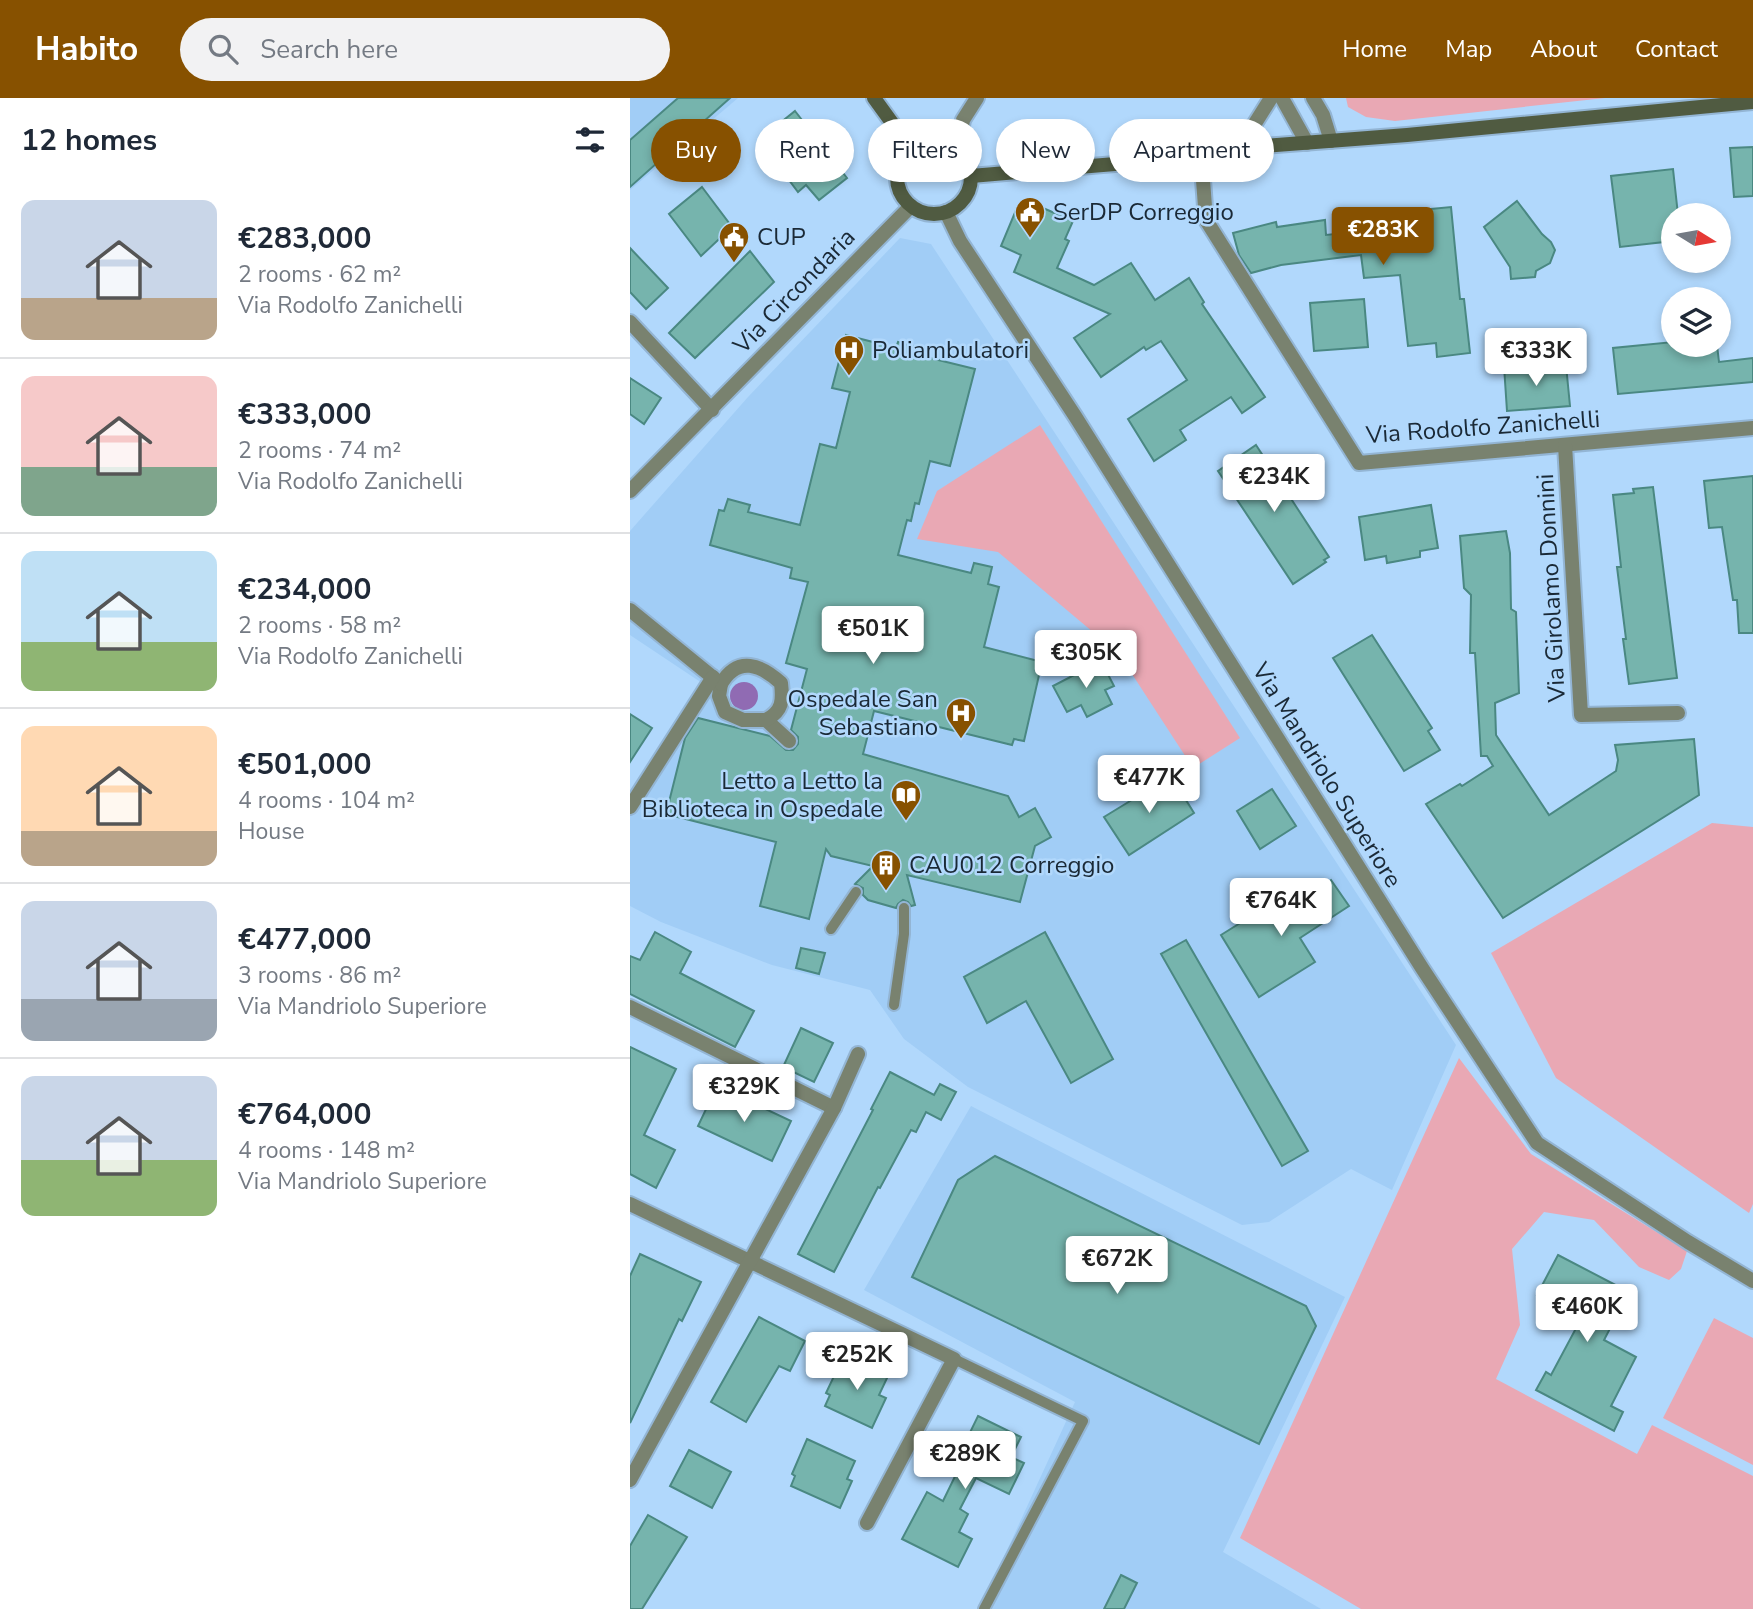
<!DOCTYPE html>
<html lang="en">
<head>
<meta charset="utf-8">
<style>
  body { margin:0; font-family:"Nunito Sans",sans-serif; background:#f2f2f3; color:#1f2937; height:100vh; display:flex; flex-direction:column; font-size:26px; white-space:nowrap }
  * { box-sizing:border-box; margin:0 }
  p { font-size:23px; color:#747a83 }
  .icon { flex:none; width:38px; height:38px; fill:none; stroke:currentColor; stroke-width:2; stroke-linecap:round; stroke-linejoin:round }
  .map { position:relative; flex:1; overflow:hidden }
  .panel { display:flex; flex-direction:column; background:#fff; width:630px }
  .panel>* { flex:none }
  .guide { position:absolute; left:21px; top:21px; width:665px; height:63px; display:flex; gap:14px }
  .needle { width:46px; rotate:101deg }
  .buttons { position:absolute; left:1031px; top:105px; display:grid; gap:14px }
  .buttons a { display:grid; place-items:center; width:70px; height:70px; border-radius:50%; background:#fff; box-shadow:0 4px 10px #0003; font-size:35px }
  .price { position:absolute; translate:-50% -60px; padding:0 16px; border-radius:7px; background:#fff; color:#222; font-size:23px; line-height:46px; filter:drop-shadow(0 2px 4px #0008) }
  .price::after { content:''; position:absolute; left:50%; top:42px; width:21px; height:16px; margin-left:-10px; background:inherit; clip-path:polygon(0 0,100% 0,50% 100%) }
  .price.selected { background:#875100; color:#fff }
  ul { padding:0; list-style:none }
  li { display:flex; align-items:center; gap:21px; height:175px; padding:0 21px }
  li+li { border-top:2px solid #e0e1e3 }
  li span { display:grid; place-items:center; flex:none; width:196px; height:140px; border-radius:14px; color:#555 }
  li>.icon { margin-inline-start:auto }
  span .icon { width:84px; height:84px; fill:#fffc; stroke-width:1 }
  li b { font-size:30px }
  h2 { display:flex; justify-content:space-between; align-items:center; height:84px; padding:0 21px; font-size:30px }
  .pill { padding:0 24px; border-radius:32px; background:#fff; box-shadow:0 4px 10px #0003; font-size:24px; line-height:63px }
  .pill.selected { background:#875100; color:#fff }
  header { display:flex; align-items:center; gap:42px; box-sizing:border-box; height:98px; padding:0 35px; background:#875100; color:#fff }
  header strong { font-size:33px }
  nav { display:flex; gap:38px; margin-inline-start:auto; font-size:24px }
  .search { width:490px; height:63px; background:#f2f2f3; display:flex; align-items:center; gap:18px; box-sizing:border-box; padding:0 24px; border-radius:38px; color:#747a83; font-size:26px }
  main { display:flex; flex:1; min-height:0 }
  .map>svg:first-child { display:block }
  .built { fill:#a1cdf6 }
  .green { fill:#e9a8b4 }
  .water { fill:#906bb3 }
  .building { fill:#76b4ad; stroke:#4a8882; stroke-width:2 }
  .lines { fill:none; stroke-linecap:round; stroke-linejoin:round }
  .service-casing { stroke:#93b5d4; stroke-width:14 }
  .pedestrian-casing { stroke:#93b5d4; stroke-width:18 }
  .minor-casing { stroke:#93b5d4; stroke-width:18 }
  .tertiary-casing { stroke:#93b5d4; stroke-width:18 }
  .secondary-casing { stroke:#93b5d4; stroke-width:18 }
  .service { stroke:#79826f; stroke-width:10 }
  .pedestrian { stroke:#79826f; stroke-width:14 }
  .minor { stroke:#79826f; stroke-width:14 }
  .tertiary { stroke:#79826f; stroke-width:14 }
  .secondary { stroke:#505b41; stroke-width:14 }
  .labels { text-anchor:middle; dominant-baseline:central; stroke-width:5; stroke-linejoin:round; paint-order:stroke }
  .poi-label { font-size:24px; fill:#1a2936; stroke:#b1d8fc; text-anchor:start }
  .street-label { font-size:24px; fill:#1a2936; stroke:#b1d8fc }
</style>
</head>
<body>
<header>
<strong>Habito</strong>
<div class="search"><svg class="icon" aria-label="search" viewBox="0 0 24 24"><circle cx="10" cy="10" r="6"/><path d="M15 15l6 6"/></svg>Search here</div>
<nav><a>Home</a><a>Map</a><a>About</a><a>Contact</a></nav>
</header>
<main>
<section class="panel">
<h2>12 homes<svg class="icon" aria-label="filters" viewBox="0 0 24 24"><path d="M4 7h16M4 17h16"/><circle cx="9" cy="7" r="2"/><circle cx="15" cy="17" r="2"/></svg></h2>
<ul>
<li><span style="background:linear-gradient(#c9d6e8 70%,#b9a48a 0)"><svg class="icon" aria-label="home" viewBox="0 0 24 24"><path d="M3 11l9-7 9 7M6 9v11h12V9"/></svg></span><div><b>€283,000</b><p>2 rooms · 62 m²</p><p>Via Rodolfo Zanichelli</p></div></li>
<li><span style="background:linear-gradient(#f6c9c9 65%,#7fa58c 0)"><svg class="icon" aria-label="home" viewBox="0 0 24 24"><path d="M3 11l9-7 9 7M6 9v11h12V9"/></svg></span><div><b>€333,000</b><p>2 rooms · 74 m²</p><p>Via Rodolfo Zanichelli</p></div></li>
<li><span style="background:linear-gradient(#bfe0f5 65%,#8fb573 0)"><svg class="icon" aria-label="home" viewBox="0 0 24 24"><path d="M3 11l9-7 9 7M6 9v11h12V9"/></svg></span><div><b>€234,000</b><p>2 rooms · 58 m²</p><p>Via Rodolfo Zanichelli</p></div></li>
<li><span style="background:linear-gradient(#ffd9b3 75%,#b9a48a 0)"><svg class="icon" aria-label="home" viewBox="0 0 24 24"><path d="M3 11l9-7 9 7M6 9v11h12V9"/></svg></span><div><b>€501,000</b><p>4 rooms · 104 m²</p><p>House</p></div></li>
<li><span style="background:linear-gradient(#c9d6e8 70%,#9aa5b1 0)"><svg class="icon" aria-label="home" viewBox="0 0 24 24"><path d="M3 11l9-7 9 7M6 9v11h12V9"/></svg></span><div><b>€477,000</b><p>3 rooms · 86 m²</p><p>Via Mandriolo Superiore</p></div></li>
<li><span style="background:linear-gradient(#c9d6e8 60%,#8fb573 0)"><svg class="icon" aria-label="home" viewBox="0 0 24 24"><path d="M3 11l9-7 9 7M6 9v11h12V9"/></svg></span><div><b>€764,000</b><p>4 rooms · 148 m²</p><p>Via Mandriolo Superiore</p></div></li>
</ul>
</section>
<div class="map">
<svg width="1123" height="1511" viewBox="0 0 1123 1511">
  <rect width="100%" height="100%" fill="#b1d8fc"/>
  <!-- built -->
  <g class="built">
    <polygon points="0,0 108,0 0,92"/>
    <polygon points="270,140 301,146 826,947 762,1092 721,1071 639,1124 612,1127 338,989 274,941 240,892 142,867 31,824 0,808 0,698 72,585 0,537 0,433 118,299"/>
    <polygon points="341,1008 715,1199 593,1454 691,1511 350,1511 445,1304 234,1192"/>
  </g>
  <!-- green -->
  <g class="green">
    <polygon points="716,0 975,0 765,23 736,19 718,9"/>
    <polygon points="410,327 610,640 563,670 489,556 368,454 287,441 307,393"/>
    <polygon points="1082,725 1123,729 1123,1106 1119,1115 926,980 861,855"/>
    <polygon points="829,960 901,1056 1057,1153 1051,1171 1039,1182 1009,1169 964,1122 914,1114 882,1151 890,1227 866,1281 1007,1356 1022,1327 1123,1378 1123,1511 731,1511 610,1440"/>
    <polygon points="1084,1220 1123,1240 1123,1367 1033,1320"/>
  </g>
  <!-- water -->
  <circle class="water" cx="114" cy="598" r="14"/>
  <!-- building -->
  <g class="building">
    <polygon points="48,0 100,0 0,89 0,42"/>
    <polygon points="165,13 217,80 189,102 176,87 168,94 129,42"/>
    <polygon points="1123,49 1123,98 1104,99 1100,50"/>
    <polygon points="1043,71 1048,117 1043,117 1043,143 990,149 981,78"/>
    <polygon points="72,89 102,129 71,158 39,116"/>
    <polygon points="887,103 912,136 921,144 925,152 920,165 906,173 905,179 881,181 880,169 854,129"/>
    <polygon points="821,109 830,201 834,201 840,255 807,259 806,245 778,248 770,177 734,180 731,157 651,167 621,175 609,157 603,135 646,124 647,129 695,122 696,137 772,129 772,125 781,125 780,113"/>
    <polygon points="413,110 443,123 435,141 439,143 427,170 464,187 501,165 525,202 559,180 574,204 572,206 635,299 612,315 601,299 550,332 556,342 524,363 498,321 557,282 531,243 516,252 514,249 471,279 444,240 480,216 384,174 391,157 371,148 386,112 408,122"/>
    <polygon points="0,150 38,190 16,211 0,194"/>
    <polygon points="120,153 144,184 65,260 39,235"/>
    <polygon points="734,201 738,249 684,253 680,205"/>
    <polygon points="216,237 266,250 268,244 298,252 296,259 345,271 320,368 300,363 289,406 285,405 281,423 277,422 268,457 341,475 344,465 362,469 358,486 369,489 354,549 412,564 394,643 384,641 382,647 244,613 233,656 378,698 389,719 405,710 421,739 405,748 390,804 277,777 285,807 281,808 278,804 273,802 268,806 266,810 238,802 233,797 233,790 225,786 243,768 201,758 196,751 179,821 130,808 146,744 36,716 55,640 68,620 140,638 156,652 163,652 168,646 168,639 161,632 177,571 156,565 178,484 160,480 162,470 80,447 89,412 94,413 98,401 120,407 118,414 170,427 190,346 206,350 220,294 202,290"/>
    <polygon points="1043,244 1043,247 1087,247 1089,264 1123,260 1123,284 988,296 983,250"/>
    <polygon points="891,266 891,271 936,267 940,308 877,313 874,268"/>
    <polygon points="0,280 31,300 14,326 0,316"/>
    <polygon points="626,347 699,459 694,462 696,464 663,486 588,373"/>
    <polygon points="1123,378 1123,535 1109,535 1107,502 1103,502 1092,429 1079,430 1074,383"/>
    <polygon points="1023,389 1047,580 999,586 993,541 996,541 987,469 991,469 983,397 1004,395 1003,391"/>
    <polygon points="801,407 808,450 790,453 790,459 757,465 756,458 735,462 729,419"/>
    <polygon points="876,433 880,455 881,511 886,514 889,595 865,605 866,637 919,717 986,673 988,662 985,647 1064,641 1069,697 873,820 796,706 830,686 832,688 863,668 857,658 851,658 845,555 840,555 841,497 834,490 830,438"/>
    <polygon points="742,537 802,630 798,633 810,652 774,673 703,560"/>
    <polygon points="471,563 484,588 475,592 482,606 457,619 451,607 437,614 423,588"/>
    <polygon points="0,616 22,630 0,664"/>
    <polygon points="541,678 564,715 499,757 474,719"/>
    <polygon points="642,691 666,728 630,751 607,713"/>
    <polygon points="701,782 719,808 670,840 685,864 629,899 591,837 647,802 654,813"/>
    <polygon points="25,834 61,854 50,875 124,913 105,949 0,896 0,858 10,862"/>
    <polygon points="415,834 483,961 441,985 396,903 357,925 334,879"/>
    <polygon points="556,842 678,1053 652,1068 531,856"/>
    <polygon points="171,850 195,855 189,876 166,870"/>
    <polygon points="171,930 203,945 184,984 153,969"/>
    <polygon points="0,949 46,971 14,1037 45,1052 26,1090 0,1076"/>
    <polygon points="260,974 304,997 310,986 326,994 311,1022 296,1014 286,1034 281,1032 250,1090 248,1089 204,1174 168,1156 243,1012 241,1011"/>
    <polygon points="87,988 161,1023 142,1063 68,1028"/>
    <polygon points="365,1058 676,1208 686,1228 629,1346 282,1179 328,1082"/>
    <polygon points="10,1156 71,1184 52,1223 49,1221 0,1325 0,1178"/>
    <polygon points="928,1157 999,1194 974,1242 1006,1259 981,1308 993,1314 984,1333 906,1292 916,1274 921,1277 951,1221 907,1197"/>
    <polygon points="129,1219 175,1243 160,1273 149,1268 116,1324 81,1304"/>
    <polygon points="214,1257 258,1278 249,1297 256,1300 242,1330 195,1308 200,1297 196,1295"/>
    <polygon points="348,1318 391,1339 381,1359 394,1365 379,1396 346,1380 330,1411 338,1416 329,1434 342,1441 328,1469 272,1441 297,1394 313,1403 334,1360 329,1357"/>
    <polygon points="177,1341 225,1363 217,1381 222,1383 210,1410 161,1388 165,1378 162,1376"/>
    <polygon points="59,1352 101,1374 82,1410 40,1388"/>
    <polygon points="18,1417 57,1439 12,1511 0,1511 0,1448"/>
    <polygon points="491,1477 507,1485 494,1511 474,1511"/>
  </g>
  <g class="lines">
    <!-- service casing -->
    <g class="service-casing">
      <g id="service">
        <polyline points="201,831 226,794"/>
        <polyline points="264,907 274,836 274,810"/>
        <polyline points="324,1261 453,1323 354,1511"/>
      </g>
    </g>
    <!-- pedestrian casing -->
    <g class="pedestrian-casing">
      <g id="pedestrian">
        <polyline points="0,512 91,586 89,598 95,614 113,622 136,622 159,643"/>
        <path d="M91 586C108 557 131 567 151 585 153 602 153 613 136 622"/>
        <polyline points="0,709 83,579"/>
      </g>
    </g>
    <!-- minor casing -->
    <g class="minor-casing">
      <g id="minor">
        <polyline points="652,0 677,45"/>
        <polyline points="683,0 693,17 701,43"/>
        <polyline points="594,51 624,27 641,0"/>
        <polyline points="328,52 333,22 347,0"/>
        <polyline points="571,55 576,122 729,365 1123,330"/>
        <polyline points="0,224 82,312"/>
        <polyline points="935,347 951,617 1048,615"/>
        <polyline points="0,909 204,1010"/>
        <polyline points="0,1106 324,1261 237,1425"/>
        <polyline points="0,1382 204,1010 228,956"/>
      </g>
    </g>
    <!-- tertiary casing -->
    <g class="tertiary-casing">
      <g id="tertiary">
        <polyline points="316,114 330,143 445,318 792,870 907,1045 1058,1144 1123,1183"/>
        <polyline points="0,393 281,108"/>
      </g>
    </g>
    <!-- secondary casing -->
    <g class="secondary-casing">
      <g id="secondary">
        <polyline points="244,0 281,51"/>
        <circle cx="304" cy="79" r="37"/>
        <polyline points="341,78 521,63 594,51 777,37 1123,4"/>
      </g>
    </g>
    <!-- service -->
    <use href="#service" class="service"/>
    <!-- pedestrian -->
    <use href="#pedestrian" class="pedestrian"/>
    <!-- minor -->
    <use href="#minor" class="minor"/>
    <!-- tertiary -->
    <use href="#tertiary" class="tertiary"/>
    <!-- secondary -->
    <use href="#secondary" class="secondary"/>
  </g>
  <!-- icons -->
  <defs>
    <g id="civic-pin" transform="scale(1.575)"><path d="M0 17L-7.5 6A9.5 9.5 0 1 1 7.5 6Z" fill="#875100" stroke="#b1d8fc"/><path d="M-.6-6.5H3V-4.5H.6V-3L4-1V1h2V6H-6V1h2V-1L-.6-3ZM-1.2 2.5V6h2.4V2.5Z" fill="#fff"/></g>
    <g id="hospital-pin" transform="scale(1.575)"><path d="M0 17L-7.5 6A9.5 9.5 0 1 1 7.5 6Z" fill="#875100" stroke="#b1d8fc"/><path d="M-5-5h3v3.5h4V-5h3V5h-3V1.5h-4V5h-3Z" fill="#fff"/></g>
    <g id="library-pin" transform="scale(1.575)"><path d="M0 17L-7.5 6A9.5 9.5 0 1 1 7.5 6Z" fill="#875100" stroke="#b1d8fc"/><path d="M-6-4Q-3-5.5-.7-3.5V5Q-3 3-6 4ZM6-4Q3-5.5 .7-3.5V5Q3 3 6 4Z" fill="#fff"/></g>
    <g id="building-pin" transform="scale(1.575)"><path d="M0 17L-7.5 6A9.5 9.5 0 1 1 7.5 6Z" fill="#875100" stroke="#b1d8fc"/><path d="M-4-6H4V6H1V3H-1V6H-4ZM-2.5-4.3h1.7v1.8h-1.7ZM.8-4.3h1.7v1.8H.8ZM-2.5-1h1.7V.8h-1.7ZM.8-1h1.7V.8H.8Z" fill="#fff"/></g>
  </defs>
  <g fill-rule="evenodd">
    <use href="#civic-pin" x="400" y="114"/>
    <use href="#civic-pin" x="104" y="139"/>
    <use href="#hospital-pin" x="219" y="252"/>
    <use href="#hospital-pin" x="331" y="615"/>
    <use href="#library-pin" x="276" y="697"/>
    <use href="#building-pin" x="256" y="767"/>
  </g>
  <g class="labels">
    <!-- poi labels -->
    <g class="poi-label">
      <text x="423" y="114">SerDP Correggio</text>
      <text x="127" y="139">CUP</text>
      <text x="242" y="252">Poliambulatori</text>
      <text x="308" y="601" text-anchor="end">Ospedale San<tspan x="308" dy="28">Sebastiano</tspan></text>
      <text x="253" y="683" text-anchor="end">Letto a Letto la<tspan x="253" dy="28">Biblioteca in Ospedale</tspan></text>
      <text x="279" y="767">CAU012 Correggio</text>
    </g>
    <!-- street labels -->
    <g class="street-label">
      <text transform="translate(164 193) rotate(-46)">Via Circondaria</text>
      <text transform="translate(853 329) rotate(-4)">Via Rodolfo Zanichelli</text>
      <text transform="translate(921 490) rotate(-93)">Via Girolamo Donnini</text>
      <text transform="translate(697 677) rotate(58)">Via Mandriolo Superiore</text>
    </g>
  </g>
</svg>
<div class="buttons">
<a><svg class="needle" viewBox="-14 -14 28 28"><path d="M0-13l5 13h-10z" fill="#e53935"/><path d="M0 13l5-13h-10z" fill="#747a83"/></svg></a>
<a><svg class="icon" aria-label="layers" viewBox="0 0 24 24"><path d="M12 4l9 5-9 5-9-5zM3 14l9 5 9-5"/></svg></a>
</div>
<b class="price selected" style="left:753px;top:169px">€283K</b>
<b class="price" style="left:906px;top:290px">€333K</b>
<b class="price" style="left:644px;top:416px">€234K</b>
<b class="price" style="left:243px;top:568px">€501K</b>
<b class="price" style="left:456px;top:592px">€305K</b>
<b class="price" style="left:519px;top:717px">€477K</b>
<b class="price" style="left:651px;top:840px">€764K</b>
<b class="price" style="left:114px;top:1026px">€329K</b>
<b class="price" style="left:487px;top:1198px">€672K</b>
<b class="price" style="left:957px;top:1246px">€460K</b>
<b class="price" style="left:227px;top:1294px">€252K</b>
<b class="price" style="left:335px;top:1393px">€289K</b>
<div class="guide">
<a class="pill selected">Buy</a>
<a class="pill">Rent</a>
<a class="pill">Filters</a>
<a class="pill">New</a>
<a class="pill">Apartment</a>
</div>
</div>
</main>
</body>
</html>
